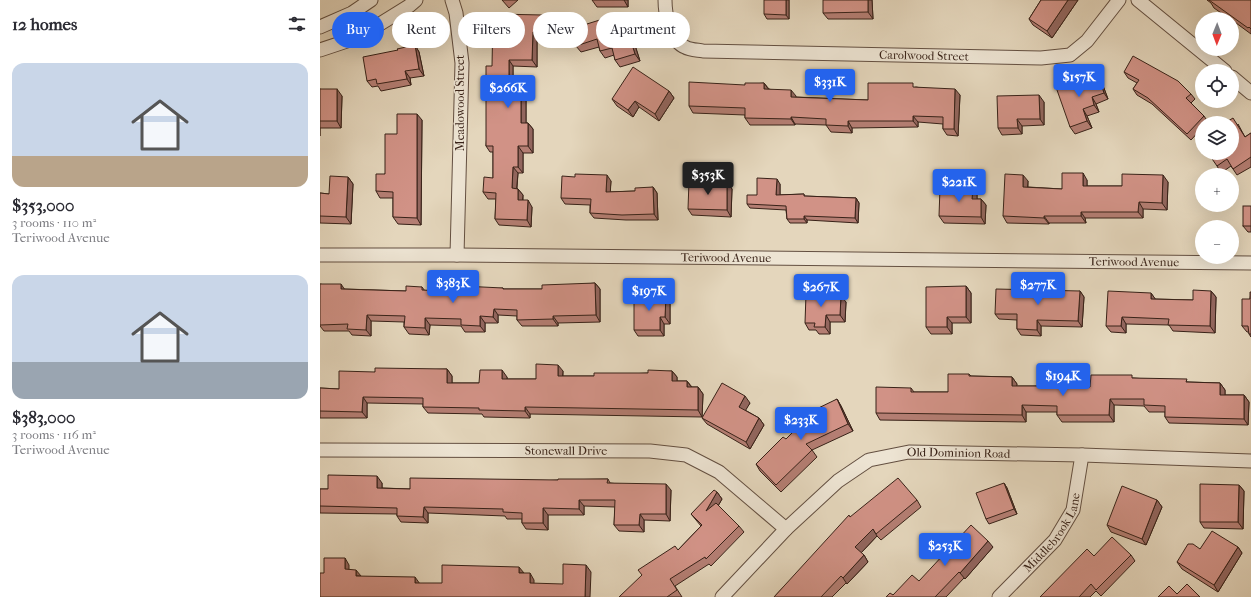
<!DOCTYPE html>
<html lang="en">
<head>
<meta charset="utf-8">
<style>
  body { margin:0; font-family:"IM FELL French Canon",serif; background:#f7f7f7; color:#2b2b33; height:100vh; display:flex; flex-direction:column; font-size:15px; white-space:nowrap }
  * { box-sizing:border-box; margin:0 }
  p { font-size:13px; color:#7c7c81 }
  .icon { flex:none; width:22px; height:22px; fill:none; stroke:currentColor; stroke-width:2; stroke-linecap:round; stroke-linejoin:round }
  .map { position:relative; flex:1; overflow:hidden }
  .drawer { display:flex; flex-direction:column; background:#fff; width:320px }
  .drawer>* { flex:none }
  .hud { position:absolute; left:12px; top:12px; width:380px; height:36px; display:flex; gap:8px }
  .needle { width:26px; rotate:181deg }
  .buttons { position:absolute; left:875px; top:12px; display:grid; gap:8px }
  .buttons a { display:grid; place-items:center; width:44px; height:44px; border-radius:50%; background:#fff; box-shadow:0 4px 16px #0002; font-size:20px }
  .price { position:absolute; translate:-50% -34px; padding:0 9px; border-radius:4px; background:#2563eb; color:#fff; font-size:13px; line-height:26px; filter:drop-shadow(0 1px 2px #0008) }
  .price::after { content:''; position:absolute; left:50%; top:24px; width:12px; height:9px; margin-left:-6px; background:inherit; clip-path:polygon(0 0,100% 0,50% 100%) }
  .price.selected { background:#222; color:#fff }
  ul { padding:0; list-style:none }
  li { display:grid; align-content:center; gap:8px; height:212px; padding:0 12px }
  li span { display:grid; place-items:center; height:124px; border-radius:12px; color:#555 }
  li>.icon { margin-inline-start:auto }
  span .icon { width:72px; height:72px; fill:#fffc; stroke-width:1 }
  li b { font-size:17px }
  h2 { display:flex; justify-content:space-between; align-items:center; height:48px; padding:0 12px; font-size:17px }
  .pill { padding:0 14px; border-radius:18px; background:#fff; box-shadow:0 4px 16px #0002; font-size:14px; line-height:36px }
  .pill.selected { background:#2563eb; color:#fff }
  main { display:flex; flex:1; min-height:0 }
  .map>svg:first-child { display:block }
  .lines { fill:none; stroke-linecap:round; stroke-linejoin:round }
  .minor-casing { stroke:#634f41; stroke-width:15 }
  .minor { stroke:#ede4d3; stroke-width:13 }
  .wall { fill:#b47e73; stroke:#382218 }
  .shaded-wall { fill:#92665e; stroke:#382218 }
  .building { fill:#d19286; stroke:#382218 }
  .labels { text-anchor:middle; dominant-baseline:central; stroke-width:3; stroke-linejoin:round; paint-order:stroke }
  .street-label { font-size:12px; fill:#382218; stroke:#ede4d3 }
</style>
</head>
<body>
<main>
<section class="drawer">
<h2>12 homes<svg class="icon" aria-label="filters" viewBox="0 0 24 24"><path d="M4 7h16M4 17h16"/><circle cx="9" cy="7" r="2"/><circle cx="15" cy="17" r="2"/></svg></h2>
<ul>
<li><span style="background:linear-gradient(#c9d6e8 75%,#b9a48a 0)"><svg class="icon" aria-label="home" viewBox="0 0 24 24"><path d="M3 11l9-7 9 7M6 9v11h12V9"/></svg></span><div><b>$353,000</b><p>3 rooms · 110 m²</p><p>Teriwood Avenue</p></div></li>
<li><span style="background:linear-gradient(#c9d6e8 70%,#9aa5b1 0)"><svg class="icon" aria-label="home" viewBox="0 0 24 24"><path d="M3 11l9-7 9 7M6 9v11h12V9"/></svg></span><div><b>$383,000</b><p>3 rooms · 116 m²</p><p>Teriwood Avenue</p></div></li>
</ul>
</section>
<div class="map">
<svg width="931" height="597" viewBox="0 0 931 597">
  <rect width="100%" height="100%" fill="#e4d6bc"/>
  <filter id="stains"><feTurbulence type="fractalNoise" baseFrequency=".005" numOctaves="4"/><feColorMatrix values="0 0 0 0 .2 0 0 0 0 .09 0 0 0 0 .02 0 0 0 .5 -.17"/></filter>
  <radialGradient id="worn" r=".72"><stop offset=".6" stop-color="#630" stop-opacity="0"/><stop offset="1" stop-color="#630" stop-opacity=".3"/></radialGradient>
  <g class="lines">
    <!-- minor casing -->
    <g class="minor-casing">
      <g id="minor">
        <polyline points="132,0 136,13 142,63 137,255"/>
        <path id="s1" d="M345 0C345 14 350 41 365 47 370 50 378 50 383 51L721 58 750 55 767 41 799 0"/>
        <polyline points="818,0 905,71"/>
        <polyline points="0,27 32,13 51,0"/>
        <polyline points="0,50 39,37 89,6 96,0"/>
        <polyline points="912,77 931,93"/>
        <path id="s2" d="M0 255H137L931 263"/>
        <path id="s3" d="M0 450 330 451 366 455 399 472 466 529"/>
        <path id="s4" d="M402 597 466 529 518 481 549 460 589 452 762 455 931 461"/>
        <path id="s5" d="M679 597 735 540 753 510 762 455"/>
      </g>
    </g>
    <!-- minor -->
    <use href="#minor" class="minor"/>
  </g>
  <!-- wall -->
  <g class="wall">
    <polygon points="182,0 198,0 189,8"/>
    <polygon points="272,0 308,0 308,7 277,7"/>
    <polygon points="469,0 469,19 447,19 444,14"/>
    <polygon points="552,0 553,19 508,19 503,13"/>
    <polygon points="721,0 758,0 732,38 713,25 709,19"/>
    <polygon points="887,0 931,0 931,34 912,20 912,19 910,19 894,8 891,3"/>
    <polygon points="223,15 228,22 227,39 217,38 217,67 193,66 193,83 201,83 206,90 206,123 208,123 213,129 213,153 203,153 203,173 198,173 197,188 203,195 203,200 212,207 211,227 179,225 175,219 176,199 168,199 163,192 173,178 173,152 170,152 166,146 172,66"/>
    <polygon points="307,20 320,61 300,67 295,60 294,55 285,58 280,51 279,47 261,52 256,46"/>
    <polygon points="95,45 99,52 104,76 90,78 91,85 61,91 58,86 52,87 47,81 78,50"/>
    <polygon points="804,72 871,94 875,99 871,103 884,116 888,122 887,123 882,123 882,128 871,140 832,104 817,95 813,89 817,83 808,78"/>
    <polygon points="765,76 768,80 782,83 788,99 776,104 779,112 767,116 772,128 755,134 750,127"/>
    <polygon points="444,83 449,89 476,97 548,100 596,87 640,95 638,136 627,135 623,129 623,124 598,122 598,127 532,128 532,133 511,132 506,125 475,124 475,125 430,125 425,118 425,115 373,113 369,106 425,85"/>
    <polygon points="0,89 22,96 21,128 0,128 0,136"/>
    <polygon points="349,91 354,98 339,121 319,107 313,117 297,106 292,99"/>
    <polygon points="724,102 724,125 702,126 702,134 682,135 678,128"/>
    <polygon points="102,120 101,225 78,224 73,217 73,198 60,198 56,191 65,174 77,134"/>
    <polygon points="918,124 925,137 931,133 931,167 917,175 911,166 901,173 897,166"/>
    <polygon points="28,177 33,184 31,224 0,223 0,193 9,194"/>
    <polygon points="767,180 767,186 802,186 848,182 847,210 823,209 823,218 765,218 766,223 729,223 729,224 687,223 683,216 708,181 708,187 742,189"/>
    <polygon points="291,181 290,192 315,191 333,187 337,193 338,220 306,220 274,218 270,213 270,205 245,204 241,198"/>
    <polygon points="407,182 412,189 411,217 372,215 368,209"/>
    <polygon points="460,184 460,195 484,194 484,196 536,198 539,203 538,223 487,220 487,223 470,223 467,219 466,210 430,208 427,204 437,195"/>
    <polygon points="653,189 657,195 657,199 661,199 666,205 665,224 624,223 619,216"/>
    <polygon points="931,206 931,232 928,232 923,226"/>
    <polygon points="275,283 280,289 280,322 238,323 238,326 202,326 197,320 197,316 178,315 178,323 165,323 165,332 145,332 141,326 110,325 109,335 89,334 84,327 84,322 51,321 51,336 32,335 29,331 4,331 0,326 0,284 25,289 86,291 102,287 105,291 142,292 183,288 184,289 222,289"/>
    <polygon points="646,286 651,293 651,323 632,323 632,334 611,334 606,327"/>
    <polygon points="760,291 764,297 762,327 721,326 721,336 701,335 697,329 697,320 679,319 675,314"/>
    <polygon points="891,291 896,297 895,333 853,331 849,325 806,324 806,333 791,332 786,326 831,293 835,299 873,300"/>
    <polygon points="931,292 931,337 929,334 929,332 927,332 922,326 930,299"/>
    <polygon points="350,302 350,324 344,324 344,336 318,336 314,330"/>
    <polygon points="526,302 525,322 510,322 510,334 499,334 496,330 489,330 485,323"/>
    <polygon points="127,369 132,376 132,383 159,383 187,377 187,379 216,379 243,371 243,376 274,376 328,373 352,371 357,377 357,381 367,381 372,387 378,387 383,394 382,417 210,414 210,418 164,417 162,414 108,413 103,407 103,404 47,403 47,418 0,418 0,388 19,389 55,372"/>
    <polygon points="649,374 651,376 692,377 697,384 696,386 725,386 749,377 754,384 754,386 770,387 813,378 869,382 900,383 905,390 905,395 924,395 929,402 928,425 849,423 845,417 845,412 829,412 824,406 794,405 794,422 742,422 737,415 737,412 706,412 706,422 560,420 556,413 591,388 594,392 628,392"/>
    <polygon points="517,399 521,406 533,431 492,450 497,457 461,492 440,471 436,464 466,439"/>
    <polygon points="430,403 425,410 439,418 444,425 430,449 387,424 382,418"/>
    <polygon points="288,479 290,483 351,490 350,521 324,520 324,532 299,531 294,525 295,507 264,506 264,515 228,515 228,530 206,529 202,523 202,519 187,519 185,516 108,513 108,523 81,522 77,516 77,514 0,513 0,489 8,489 62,483 62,488 90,489 238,480"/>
    <polygon points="684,483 687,488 697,514 669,524 666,519"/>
    <polygon points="919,485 924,491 923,529 884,528 880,522"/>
    <polygon points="397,492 402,499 398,506 419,526 424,532 391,566 389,564 355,586 362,597 299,597 358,550 381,526 371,514"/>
    <polygon points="597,500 601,507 561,540 557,536 541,553 544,555 548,562 527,584 526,583 512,597 454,597 530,517"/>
    <polygon points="837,500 842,507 826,545 791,532 787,525"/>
    <polygon points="673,547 645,579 644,578 626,597 566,597 573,595 599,581"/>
    <polygon points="918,547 922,553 898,592 862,569 857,562 880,549"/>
    <polygon points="811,555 815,561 781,596 776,591 770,597 720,597 774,556"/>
  </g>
  <!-- shaded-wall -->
  <g class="shaded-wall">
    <polygon points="304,0 308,0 308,7"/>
    <polygon points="466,0 469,0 469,19 466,15"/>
    <polygon points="548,0 552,0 553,19 548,12"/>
    <polygon points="748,0 758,0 732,38 727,31"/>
    <polygon points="302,13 307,20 320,61 315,54"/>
    <polygon points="223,15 228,22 227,39 223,32"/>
    <polygon points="213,32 217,38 217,67 212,60"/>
    <polygon points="95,45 99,52 104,76 99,69"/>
    <polygon points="189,60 193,66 193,90 189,83"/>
    <polygon points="85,71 90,78 91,85 87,79"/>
    <polygon points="778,76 782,83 788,99 784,93"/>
    <polygon points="201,83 206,90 206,129 201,123"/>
    <polygon points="444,83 449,90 444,89"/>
    <polygon points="17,89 22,96 21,128 17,121"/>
    <polygon points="635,89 640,95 638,136 634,129"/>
    <polygon points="471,90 476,96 476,103 471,97"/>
    <polygon points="349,91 354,98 339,121 335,114"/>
    <polygon points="719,95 724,102 724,125 720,119"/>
    <polygon points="772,97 776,104 779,112 774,105"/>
    <polygon points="315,101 319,107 313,117 308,110"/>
    <polygon points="763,109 767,116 772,128 767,121"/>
    <polygon points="97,114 102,120 101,225 97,218"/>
    <polygon points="593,116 598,122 598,127 593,121"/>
    <polygon points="471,117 475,124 475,125 471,119"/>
    <polygon points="697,119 702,126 702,134 698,128"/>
    <polygon points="528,121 532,128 532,133 528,126"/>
    <polygon points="208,123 213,129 213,153 208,146"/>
    <polygon points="198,146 203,153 203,173 198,167"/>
    <polygon points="193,167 198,173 196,195 192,188"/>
    <polygon points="763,173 767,180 767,193 763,186"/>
    <polygon points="287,175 291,181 290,197 286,192"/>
    <polygon points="703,175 708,181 707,193 703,187"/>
    <polygon points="843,175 848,182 847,210 842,203"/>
    <polygon points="28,177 33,184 31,224 26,217"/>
    <polygon points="457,179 460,184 460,199 456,195"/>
    <polygon points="407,182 412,189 411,217 407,210"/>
    <polygon points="333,187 337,193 338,220 334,214"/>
    <polygon points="198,189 203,195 202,206 198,200"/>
    <polygon points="653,189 657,195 657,205 652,199"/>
    <polygon points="536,198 539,203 538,223 535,218"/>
    <polygon points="661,199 666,205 665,224 661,217"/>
    <polygon points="208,200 212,207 211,227 207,220"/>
    <polygon points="819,202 823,209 823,218 818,212"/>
    <polygon points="761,212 765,218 766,223 761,216"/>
    <polygon points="484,216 487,220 487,223 484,219"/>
    <polygon points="724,216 729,223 729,224 724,218"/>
    <polygon points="275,283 280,289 280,322 276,315"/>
    <polygon points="21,284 25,290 21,289"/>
    <polygon points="646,286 651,293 651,323 646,317"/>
    <polygon points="760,291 764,297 762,327 758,321"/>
    <polygon points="891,291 896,297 895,333 890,326"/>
    <polygon points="831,293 836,300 831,299"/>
    <polygon points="346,296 350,302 350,324 345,317"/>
    <polygon points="521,296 526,302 525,322 520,315"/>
    <polygon points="174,309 178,315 178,323 173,317"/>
    <polygon points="47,315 51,321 51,336 46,330"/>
    <polygon points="506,315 510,322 510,334 505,327"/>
    <polygon points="160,316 165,323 165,332 160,326"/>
    <polygon points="233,316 238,323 238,326 233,319"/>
    <polygon points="340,317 344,324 344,336 340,330"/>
    <polygon points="627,317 632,323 632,334 627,327"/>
    <polygon points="802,317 806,324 806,333 801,326"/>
    <polygon points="105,318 110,325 109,335 105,328"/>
    <polygon points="717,320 721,326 721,336 717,330"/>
    <polygon points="238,365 243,371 242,382 238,376"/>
    <polygon points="127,369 132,376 132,389 127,383"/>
    <polygon points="182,370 187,377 187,385 182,379"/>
    <polygon points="352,371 357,377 357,388 352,381"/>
    <polygon points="692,377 697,384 696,392 692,386"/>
    <polygon points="749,377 754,384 754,393 749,386"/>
    <polygon points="367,381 372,388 367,387"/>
    <polygon points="900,383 905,390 905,401 900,395"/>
    <polygon points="378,387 383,394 382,417 378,410"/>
    <polygon points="924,395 929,402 928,425 924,419"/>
    <polygon points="425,396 430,403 424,413 419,407"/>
    <polygon points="43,397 47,403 47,418 42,412"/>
    <polygon points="517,399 521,406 533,431 528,424"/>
    <polygon points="790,399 794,405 794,422 789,415"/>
    <polygon points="702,405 706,412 706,422 702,415"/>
    <polygon points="205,407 210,414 210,418 205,411"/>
    <polygon points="439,418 444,425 430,449 426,442"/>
    <polygon points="57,476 62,483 62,495 57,488"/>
    <polygon points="684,483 687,488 697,514 694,509"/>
    <polygon points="346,484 351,490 350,521 346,514"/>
    <polygon points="919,485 924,491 923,529 918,522"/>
    <polygon points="397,492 402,499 391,518 386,511"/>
    <polygon points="259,500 264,506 264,515 259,509"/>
    <polygon points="837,500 842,507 826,545 822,539"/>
    <polygon points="104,507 108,513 108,523 103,517"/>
    <polygon points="223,508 228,515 228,530 223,523"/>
    <polygon points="320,514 324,520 324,532 319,525"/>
    <polygon points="553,529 557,536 540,554 535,547"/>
    <polygon points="668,541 673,547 645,579 640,573"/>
    <polygon points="918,547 922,553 898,592 894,585"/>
    <polygon points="544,555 548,562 527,584 523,578"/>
    <polygon points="25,558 29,565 29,576 25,569"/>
    <polygon points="266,565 271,572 270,597 265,597"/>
    <polygon points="199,567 204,573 199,573"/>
    <polygon points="36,570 41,576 36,576"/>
    <polygon points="210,573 214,580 214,590 210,583"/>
    <polygon points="95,577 100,584 95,583"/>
  </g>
  <!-- building -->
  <g class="building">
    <polygon points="444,0 466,0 466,15 444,14"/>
    <polygon points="503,0 548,0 548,12 503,13"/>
    <polygon points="721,0 748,0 727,31 709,19"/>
    <polygon points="889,0 931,0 931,29 929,27 928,28"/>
    <polygon points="302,13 315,54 295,60 292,48 280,51 277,39 256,46 251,29"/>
    <polygon points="173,14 223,15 223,32 213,32 212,60 189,60 189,83 201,83 201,123 208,123 208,146 198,146 198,167 193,167 192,188 198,189 198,200 208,200 207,220 175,219 176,193 163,192 164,177 173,178 173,146 166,146 166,66 172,66"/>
    <polygon points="95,45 99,69 85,71 87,79 57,84 56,79 47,81 43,57 78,50 77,49"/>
    <polygon points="813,56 858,81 871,94 866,98 884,116 867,134 828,98 813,89 819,80 804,72"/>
    <polygon points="313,67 349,91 335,114 315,101 308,110 292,99"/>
    <polygon points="765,76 767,80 778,76 784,93 772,97 774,105 763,109 767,121 750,127 737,90 737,86"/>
    <polygon points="369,82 425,85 425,83 444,83 444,89 471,90 471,97 548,100 548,83 593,83 593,87 635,89 634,129 623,129 623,117 593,116 593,121 528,121 528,126 506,125 506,119 471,117 471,119 425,118 425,108 369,106"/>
    <rect x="0" y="89" width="17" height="32"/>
    <polygon points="719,95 720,119 697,119 698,128 678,128 677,96"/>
    <polygon points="77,114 97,114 97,218 73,217 73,192 56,191 56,174 65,174 65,134 77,134"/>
    <polygon points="913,118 925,137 931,133 931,157 913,169 907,159 897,166 888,153 912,153 912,123 905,123"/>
    <polygon points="742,173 763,173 763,186 802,186 802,174 843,175 842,203 819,202 818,212 761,212 761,216 724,216 724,218 683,216 685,174 703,175 703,187 742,189"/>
    <polygon points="255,174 287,175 286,192 315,191 315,188 333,187 334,214 302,215 270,213 271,199 241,198 242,176 255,177"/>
    <polygon points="10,176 28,177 26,217 0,216 0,193 9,194"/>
    <polygon points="437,178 457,179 456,195 484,194 484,196 536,198 535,218 484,216 484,219 467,219 466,206 427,204 427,195 437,195"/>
    <polygon points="369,181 407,182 407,210 368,209"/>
    <polygon points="620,188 653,189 652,199 661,199 661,217 619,216"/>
    <rect x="923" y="206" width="8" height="20"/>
    <polygon points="275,283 276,315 233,316 233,319 197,320 197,310 174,309 173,317 160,316 160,326 141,325 141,319 105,318 105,328 84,327 85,316 47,315 46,330 27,329 28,324 0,325 0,284 21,284 21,289 86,291 86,286 102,287 102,290 142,292 142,286 183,288 183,289 222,289 222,285"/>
    <polygon points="646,286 646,317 627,317 627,327 606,327 606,287"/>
    <polygon points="676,289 760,291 758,321 717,320 717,330 697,329 697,314 675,314"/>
    <polygon points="873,290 891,291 890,326 848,325 849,319 802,317 801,326 786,326 788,291 831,293 831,299 873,300"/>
    <polygon points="930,292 931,292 931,334 929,334 928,326 922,326 922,299 930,299"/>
    <polygon points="486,294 521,296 520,315 506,315 505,327 494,327 495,323 485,323"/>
    <polygon points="314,296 346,296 345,317 340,317 340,330 314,330"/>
    <polygon points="216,364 238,365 238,376 274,376 274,373 328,373 328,370 352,371 352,381 367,381 367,387 378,387 378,410 205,407 205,411 159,410 159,408 103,407 103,398 43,397 42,412 0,411 0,388 19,389 19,371 55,372 55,368 127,369 127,383 159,383 160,370 182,370 182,379 216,379"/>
    <polygon points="628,374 649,374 649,376 692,377 692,386 725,386 725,377 749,377 749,386 770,387 771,375 812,375 812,378 867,379 866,382 900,383 900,395 924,395 924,419 845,417 845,406 824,405 824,399 790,399 789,415 737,415 737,406 702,405 702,415 556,413 556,387 591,388 591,392 628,392"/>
    <polygon points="402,383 425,396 419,407 439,418 426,442 382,418"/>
    <polygon points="517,399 528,424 486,444 492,450 456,485 436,464 463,437 466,439 486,419 484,415"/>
    <polygon points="8,475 57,476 57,488 90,489 90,478 238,480 238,479 288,479 287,483 346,484 346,514 320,514 319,525 294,525 295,500 259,500 259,509 223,508 223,523 202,523 202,513 183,512 183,509 104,507 103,517 77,516 77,508 0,506 0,489 8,489"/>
    <polygon points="578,478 597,500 556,534 553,529 535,547 544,555 523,578 521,576 501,597 454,597 529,515 530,517"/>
    <polygon points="684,483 694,509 666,519 656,493"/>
    <polygon points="880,484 919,485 918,522 880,522"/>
    <polygon points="802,486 837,500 822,539 787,525"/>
    <polygon points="394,490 397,492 386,511 396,503 419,526 386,559 385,557 350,579 357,590 347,597 299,597 322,575 318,570 355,546 358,550 382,525 371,514"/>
    <polygon points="651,525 668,541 640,573 639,572 615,597 566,597 570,593 573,595 592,575 599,581"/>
    <polygon points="892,531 918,547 894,585 857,562 868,544 873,544 880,549"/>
    <polygon points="792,537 811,555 776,590 771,584 759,597 720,597 767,549 774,556"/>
    <polygon points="4,558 25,558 25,569 36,570 36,576 95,577 95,583 122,583 122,565 199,567 199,573 210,573 210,583 243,584 243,564 266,565 265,597 0,597 0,573 4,573"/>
    <polygon points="867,584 880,597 838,597 849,586 857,594"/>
  </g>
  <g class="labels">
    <!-- street labels -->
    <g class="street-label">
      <text stroke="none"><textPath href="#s1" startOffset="293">Carolwood Street</textPath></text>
      <text transform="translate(140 103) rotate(-90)">Meadowood Street</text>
      <text stroke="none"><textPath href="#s2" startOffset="406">Teriwood Avenue</textPath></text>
      <text stroke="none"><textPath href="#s2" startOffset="814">Teriwood Avenue</textPath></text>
      <text stroke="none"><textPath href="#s3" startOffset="246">Stonewall Drive</textPath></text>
      <text stroke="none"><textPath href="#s4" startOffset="292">Old Dominion Road</textPath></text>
      <text stroke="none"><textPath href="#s5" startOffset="85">Middlebrook Lane</textPath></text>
    </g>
  </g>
  <rect width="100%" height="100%" filter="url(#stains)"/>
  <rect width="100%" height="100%" fill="url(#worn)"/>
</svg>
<div class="buttons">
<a><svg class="needle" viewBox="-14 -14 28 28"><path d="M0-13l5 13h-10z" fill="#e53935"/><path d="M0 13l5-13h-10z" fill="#7c7c81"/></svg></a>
<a><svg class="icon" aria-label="locate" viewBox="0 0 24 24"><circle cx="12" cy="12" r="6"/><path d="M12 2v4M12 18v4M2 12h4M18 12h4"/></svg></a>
<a><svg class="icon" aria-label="layers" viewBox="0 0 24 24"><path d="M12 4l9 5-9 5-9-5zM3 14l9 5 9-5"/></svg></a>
<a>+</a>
<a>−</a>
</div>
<b class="price" style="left:759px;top:98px">$157K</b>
<b class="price" style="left:510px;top:103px">$331K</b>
<b class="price" style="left:188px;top:109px">$266K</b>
<b class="price selected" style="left:388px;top:196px">$353K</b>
<b class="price" style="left:639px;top:203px">$221K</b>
<b class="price" style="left:133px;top:304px">$383K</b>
<b class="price" style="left:718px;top:306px">$277K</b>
<b class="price" style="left:501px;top:308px">$267K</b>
<b class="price" style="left:329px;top:312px">$197K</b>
<b class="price" style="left:743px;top:397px">$194K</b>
<b class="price" style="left:481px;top:441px">$233K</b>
<b class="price" style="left:625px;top:567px">$253K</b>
<div class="hud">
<a class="pill selected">Buy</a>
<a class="pill">Rent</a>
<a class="pill">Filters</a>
<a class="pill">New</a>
<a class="pill">Apartment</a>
</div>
</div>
</main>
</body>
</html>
